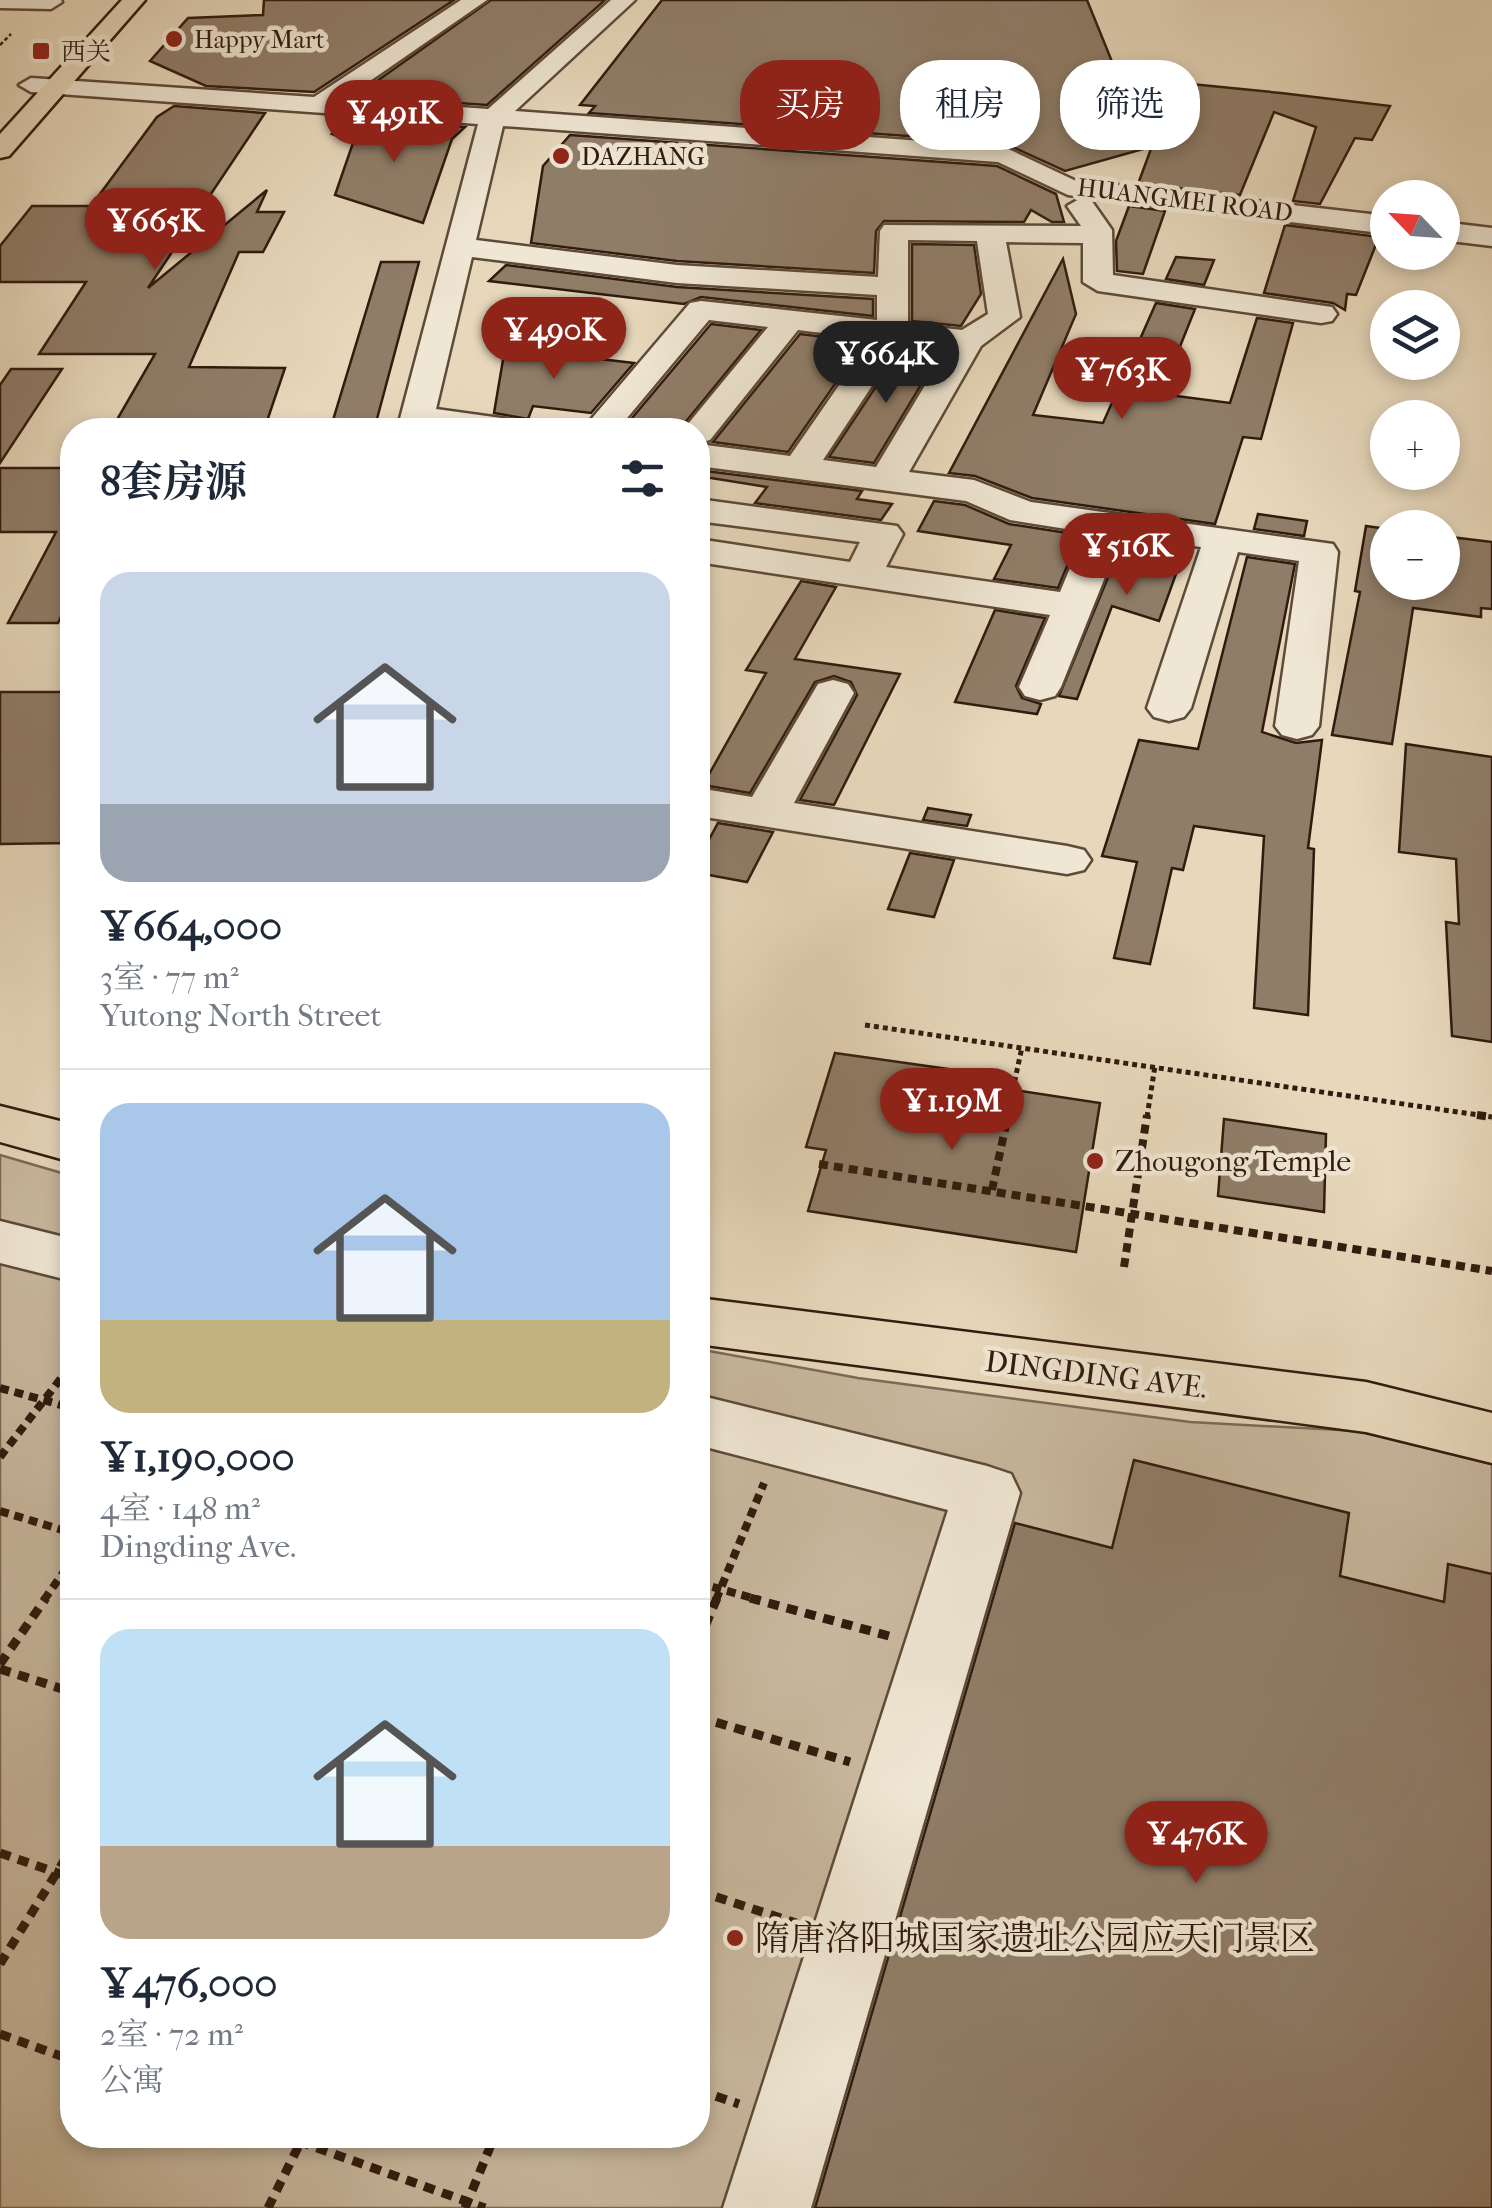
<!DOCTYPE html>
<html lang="zh">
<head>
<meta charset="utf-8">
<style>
  body { margin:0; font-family:"IM FELL French Canon","Noto Serif SC",serif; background:#f6f6f7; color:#1f2937; height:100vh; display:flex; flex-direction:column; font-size:38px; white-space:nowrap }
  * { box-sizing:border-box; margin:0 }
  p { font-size:32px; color:#747a83 }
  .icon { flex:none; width:55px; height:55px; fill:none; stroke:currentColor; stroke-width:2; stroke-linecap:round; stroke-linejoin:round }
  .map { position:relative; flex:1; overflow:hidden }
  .panel { position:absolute; left:60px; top:418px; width:650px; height:1730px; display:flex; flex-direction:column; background:#fff; border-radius:40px; box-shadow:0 5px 15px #0003 }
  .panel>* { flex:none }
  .top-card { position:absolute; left:740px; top:60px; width:600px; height:90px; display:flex; gap:20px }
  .needle { width:65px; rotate:295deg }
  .buttons { position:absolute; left:1370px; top:180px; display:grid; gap:20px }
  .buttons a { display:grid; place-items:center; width:90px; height:90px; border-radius:50%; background:#fff; box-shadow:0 5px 15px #0003; font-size:50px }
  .price { position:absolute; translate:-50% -85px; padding:0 22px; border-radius:35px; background:#8f2418; color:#fff; font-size:32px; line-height:65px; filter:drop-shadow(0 2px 5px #0008) }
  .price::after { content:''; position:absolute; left:50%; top:60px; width:30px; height:22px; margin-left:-15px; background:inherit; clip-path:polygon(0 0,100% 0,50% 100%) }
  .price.current { background:#222; color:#fff }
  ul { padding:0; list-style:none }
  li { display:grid; align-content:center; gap:20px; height:530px; padding:0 40px }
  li+li { border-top:2px solid #e0e1e3 }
  li span { display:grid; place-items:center; height:310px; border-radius:30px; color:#555 }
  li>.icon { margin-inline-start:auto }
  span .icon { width:180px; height:180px; fill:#fffc; stroke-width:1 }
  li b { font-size:42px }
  h2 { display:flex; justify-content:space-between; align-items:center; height:120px; padding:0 40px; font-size:42px }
  .chip { padding:0 35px; border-radius:40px; background:#fff; box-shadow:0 5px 15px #0003; font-size:35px; line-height:90px }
  .chip.current { background:#8f2418; color:#fff }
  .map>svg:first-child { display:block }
  .green { fill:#c8b89e; stroke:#7c6a56; stroke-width:2.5 }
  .building { fill:#907d68; stroke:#311b0e; stroke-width:2.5 }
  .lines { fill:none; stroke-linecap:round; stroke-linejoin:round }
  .minor-casing { stroke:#5e4a39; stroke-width:5 }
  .major-casing { stroke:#311b0e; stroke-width:5 }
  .path-far3 { stroke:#311b0e; stroke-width:2.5; stroke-dasharray:4 2.5; stroke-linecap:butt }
  .path-far2 { stroke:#311b0e; stroke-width:5; stroke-dasharray:5 4; stroke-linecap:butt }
  .path-far1 { stroke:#311b0e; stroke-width:8; stroke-dasharray:9 6; stroke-linecap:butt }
  .path { stroke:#311b0e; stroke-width:9; stroke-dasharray:11 8; stroke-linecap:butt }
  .minor { fill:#efe6d3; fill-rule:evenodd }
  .major { fill:#e7d8bb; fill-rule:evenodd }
  .poi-dot { fill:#8f2418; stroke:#efe6d3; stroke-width:4 }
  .labels { text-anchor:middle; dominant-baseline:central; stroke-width:9; stroke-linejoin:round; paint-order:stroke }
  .far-poi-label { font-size:25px; fill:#311b0e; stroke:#efe6d3; text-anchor:start }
  .far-street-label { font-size:25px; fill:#311b0e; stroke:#efe6d3 }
  .poi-label { font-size:30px; fill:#311b0e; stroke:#efe6d3; text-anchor:start }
  .street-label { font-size:30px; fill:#311b0e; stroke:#efe6d3 }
  .near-poi-label { font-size:35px; fill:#311b0e; stroke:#efe6d3; text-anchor:start }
</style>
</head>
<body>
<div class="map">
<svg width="1492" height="2208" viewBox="0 0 1492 2208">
  <rect width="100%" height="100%" fill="#e7d8bb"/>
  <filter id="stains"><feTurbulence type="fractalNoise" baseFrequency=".002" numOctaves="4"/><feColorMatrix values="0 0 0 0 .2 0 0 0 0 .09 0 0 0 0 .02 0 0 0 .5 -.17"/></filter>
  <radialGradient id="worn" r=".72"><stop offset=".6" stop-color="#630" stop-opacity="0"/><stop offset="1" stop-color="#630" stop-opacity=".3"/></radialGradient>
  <!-- green -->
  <polygon class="green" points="0,1155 72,1176 72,2135 698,2135 698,1349 858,1378 1190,1422 1358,1431 1492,1464 1492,2208 0,2208"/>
  <!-- building -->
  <g class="building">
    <polygon points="264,0 454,0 314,92 206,86 150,61 188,18 263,15"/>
    <polygon points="491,0 605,0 487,105 356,96"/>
    <polygon points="662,0 1087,0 1147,148 1065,171 1004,143 589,113 595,106 580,105"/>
    <polygon points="1191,84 1281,93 1390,106 1372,140 1355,138 1320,204 1293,201 1316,127 1274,112 1240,195 1138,184 1159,127"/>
    <polygon points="174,106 265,113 148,288 267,190 257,212 284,212 263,252 239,252 189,367 285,368 264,430 111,430 155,354 39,354 86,282 0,282 0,246 32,206 91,206 157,117"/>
    <polygon points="350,119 465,127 452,139 423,223 335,195 353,143 332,134"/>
    <polygon points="570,135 997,166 1056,194 1064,222 1052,222 1031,210 1024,222 884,221 876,231 874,273 677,261 531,243 543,166"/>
    <polygon points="1129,206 1165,211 1143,274 1117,271 1116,241"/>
    <polygon points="1285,225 1379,237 1356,295 1347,294 1345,310 1333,303 1264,293"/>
    <polygon points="912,244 974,245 981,294 961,326 912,321"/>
    <polygon points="1176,257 1214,260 1204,285 1166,279"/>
    <polygon points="1063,259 1076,314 1033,415 1103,423 1156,303 1195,309 1161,394 1230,403 1257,318 1293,323 1261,439 1243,437 1215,524 1032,498 975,476 949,473"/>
    <polygon points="381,262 419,262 374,430 330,430"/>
    <polygon points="506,265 677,287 873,299 873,316 701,297 684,304 489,281"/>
    <polygon points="711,324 761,330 679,430 622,430"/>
    <polygon points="800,334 864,342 788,452 713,442"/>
    <polygon points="903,346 942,350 874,463 829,457"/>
    <polygon points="505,348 634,363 591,413 533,406 528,419 494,413"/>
    <polygon points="11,369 62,369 0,463 0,385"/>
    <polygon points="0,468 72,468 72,594 58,623 8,623 56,532 0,532"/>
    <polygon points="698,470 862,491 857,499 892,504 881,520 755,503 767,487 698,476"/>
    <polygon points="934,501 965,505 1009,524 1080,535 1058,588 994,579 1011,545 918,531"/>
    <polygon points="1258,514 1307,521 1304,536 1254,529"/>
    <polygon points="1366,526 1388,529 1388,582 1442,582 1442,536 1492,542 1492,609 1481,608 1481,617 1413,608 1392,744 1332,735 1360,592 1355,591"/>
    <polygon points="1123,541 1185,549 1159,621 1112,606 1077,699 1059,696"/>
    <polygon points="1247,557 1295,564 1262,732 1296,743 1322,740 1308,848 1314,849 1308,1015 1254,1008 1264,836 1194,826 1183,870 1172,868 1150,964 1114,958 1137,862 1102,856 1139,740 1198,749"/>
    <polygon points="801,581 836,587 795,659 900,674 834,805 800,800 857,695 851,682 834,676 815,682 750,793 703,785 766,673 746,670"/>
    <polygon points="995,610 1045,618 1016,686 1022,698 1041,704 1037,714 955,702"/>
    <polygon points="0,692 72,692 72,843 0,844"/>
    <polygon points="1406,744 1492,757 1492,1042 1452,1036 1446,922 1459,924 1456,859 1399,852"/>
    <polygon points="928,808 971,815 967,826 923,820"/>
    <polygon points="718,823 773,832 747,882 698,873 698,860"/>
    <polygon points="910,853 954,860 934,917 888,909"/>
    <polygon points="835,1053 984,1074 981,1085 1100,1103 1076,1252 808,1211 826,1150 806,1147"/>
    <polygon points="1224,1119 1326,1134 1324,1212 1218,1196"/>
    <polygon points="1134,1460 1349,1513 1340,1576 1444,1602 1448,1564 1492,1574 1492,2208 815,2208 1015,1523 1112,1548"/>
  </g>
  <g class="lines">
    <!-- minor casing -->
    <g class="minor-casing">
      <g id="minor">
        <polygon points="0,0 61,0 62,2 51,9 0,8"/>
        <path d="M461 0H487L344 99 488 109 611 0H635L515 111 1004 147 1074 180 1388 216V234L1068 195 998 162 503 126 476 240 677 265 878 277 880 231 884 225 1081 226 1067 206 1081 198 1091 200 1112 230 1113 275 1332 307 1337 314 1332 321 1321 323 1098 291 1083 282V243L1006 242 1020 317 981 346 909 472 974 480 1031 502 1333 544 1338 552 1319 726 1312 735 1297 739 1282 735 1275 726 1299 561 1238 552 1191 708 1184 717 1169 721 1154 717 1147 708 1201 547 1121 537 1061 687 1055 696 1040 700 1025 696 1019 687 1050 615 698 562V539L850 562 860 542 698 521V499L897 526 903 534 886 567 1060 592 1085 532 1010 520 966 501 698 466V444L790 456 871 339 798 330 710 440 698 443V430H683L768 327 709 320 617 430H582L690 303 701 301 877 320V295L677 283 472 257 436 409 515 420 527 423 532 430H397L478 124 31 92 19 85 31 78 314 97ZM908 240 977 241 988 314 962 330 908 324ZM901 342 948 347 876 467 823 460Z"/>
        <polygon points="1442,222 1492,228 1492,246 1442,240"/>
        <polygon points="833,680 848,684 854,693 794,803 1067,846 1084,850 1091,860 1084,870 1067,874 698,816 698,788 752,797 818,684"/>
        <polygon points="0,1221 72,1239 72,1281 0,1263"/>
        <polygon points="698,1395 987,1466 1011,1474 1020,1493 811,2208 723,2208 948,1510 698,1445"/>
      </g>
    </g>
    <!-- major casing -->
    <g class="major-casing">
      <g id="major">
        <polygon points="122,0 145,0 9,156 0,158 0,134"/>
        <polygon points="0,1106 72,1124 72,1162 0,1142"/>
        <polygon points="698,1298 1366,1382 1492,1413 1492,1463 1366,1432 698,1344"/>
      </g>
    </g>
    <!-- path-far3 -->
    <polyline class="path-far3" points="0,45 11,34"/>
    <!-- path-far2 -->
    <g class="path-far2">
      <polyline points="865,1025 1492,1117"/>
      <polyline points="1007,1117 1022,1047"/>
      <polyline points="1147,1117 1155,1066"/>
    </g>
    <!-- path-far1 -->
    <g class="path-far1">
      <polyline points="1477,1115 1492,1117"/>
      <polyline points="819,1164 1492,1271"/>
      <polyline points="992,1190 1008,1115"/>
      <polyline points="1124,1267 1147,1115"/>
      <polyline points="0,1388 72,1408"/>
      <polyline points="0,1457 72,1364"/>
      <polyline points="0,1511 72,1533"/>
      <polyline points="698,1583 760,1600"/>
      <polyline points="44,1600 72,1560"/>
      <polyline points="716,1600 764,1483"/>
    </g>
    <!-- path -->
    <g class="path">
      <polyline points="750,1598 889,1636"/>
      <polyline points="698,1643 717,1598"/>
      <polyline points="0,1664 46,1598"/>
      <polyline points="0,1669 72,1692"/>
      <polyline points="698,1717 850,1762"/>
      <polyline points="0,1853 72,1878"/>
      <polyline points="698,1891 796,1923"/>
      <polyline points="0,1964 72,1848"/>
      <polyline points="0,2034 72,2060"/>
      <polyline points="698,2090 739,2104"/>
      <polyline points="281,2135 485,2208"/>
      <polyline points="268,2208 304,2135"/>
      <polyline points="465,2208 495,2135"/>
    </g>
    <!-- minor -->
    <use href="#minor" class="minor"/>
    <!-- major -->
    <use href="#major" class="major"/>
  </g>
  <!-- markers -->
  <g class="poi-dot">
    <circle cx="174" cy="39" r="10"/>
    <rect x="31" y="41" width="20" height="20" rx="5"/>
    <circle cx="561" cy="156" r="10"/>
    <circle cx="1095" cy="1161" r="10"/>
    <circle cx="735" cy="1938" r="10"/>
  </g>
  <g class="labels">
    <!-- far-poi labels -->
    <g class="far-poi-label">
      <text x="194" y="39">Happy Mart</text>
      <text x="61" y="51">西关</text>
      <text x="581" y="156">DAZHANG</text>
    </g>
    <!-- far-street labels -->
    <g class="far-street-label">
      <text transform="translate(1185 200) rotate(7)">HUANGMEI ROAD</text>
    </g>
    <!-- poi labels -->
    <g class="poi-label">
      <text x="1115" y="1161">Zhougong Temple</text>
    </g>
    <!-- street labels -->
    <g class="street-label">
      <text transform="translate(1096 1375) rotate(7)">DINGDING AVE.</text>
    </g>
    <!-- near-poi labels -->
    <g class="near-poi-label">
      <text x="755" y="1938">隋唐洛阳城国家遗址公园应天门景区</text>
    </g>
  </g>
  <rect width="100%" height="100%" filter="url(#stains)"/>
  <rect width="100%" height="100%" fill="url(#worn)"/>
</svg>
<div class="buttons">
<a><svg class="needle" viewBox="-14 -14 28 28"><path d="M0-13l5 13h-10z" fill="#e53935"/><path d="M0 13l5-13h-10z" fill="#747a83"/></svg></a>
<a><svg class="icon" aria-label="layers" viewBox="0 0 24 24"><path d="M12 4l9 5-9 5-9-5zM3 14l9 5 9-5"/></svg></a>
<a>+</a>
<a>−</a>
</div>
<b class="price" style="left:394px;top:165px">¥491K</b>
<b class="price" style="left:155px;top:273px">¥665K</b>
<b class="price" style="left:554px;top:382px">¥490K</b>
<b class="price current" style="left:886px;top:406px">¥664K</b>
<b class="price" style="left:1122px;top:422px">¥763K</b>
<b class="price" style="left:1127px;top:598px">¥516K</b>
<b class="price" style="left:952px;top:1153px">¥1.19M</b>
<b class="price" style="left:1196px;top:1886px">¥476K</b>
<div class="top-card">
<a class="chip current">买房</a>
<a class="chip">租房</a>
<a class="chip">筛选</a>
</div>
<section class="panel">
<h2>8套房源<svg class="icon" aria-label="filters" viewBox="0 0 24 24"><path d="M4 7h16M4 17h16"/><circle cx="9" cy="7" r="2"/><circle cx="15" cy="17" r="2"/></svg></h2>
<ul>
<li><span style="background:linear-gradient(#c9d6e8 75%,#9aa5b1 0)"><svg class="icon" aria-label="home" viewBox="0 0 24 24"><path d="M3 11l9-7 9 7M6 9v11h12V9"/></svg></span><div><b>¥664,000</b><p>3室 · 77 m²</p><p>Yutong North Street</p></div></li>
<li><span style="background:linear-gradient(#a9c7e8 70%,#c2b280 0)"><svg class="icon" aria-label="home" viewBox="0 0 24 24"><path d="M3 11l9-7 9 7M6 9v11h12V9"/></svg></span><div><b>¥1,190,000</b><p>4室 · 148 m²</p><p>Dingding Ave.</p></div></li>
<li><span style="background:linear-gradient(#bfe0f5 70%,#b9a48a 0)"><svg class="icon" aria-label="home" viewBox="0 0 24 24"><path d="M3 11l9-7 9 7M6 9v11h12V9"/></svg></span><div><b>¥476,000</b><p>2室 · 72 m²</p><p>公寓</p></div></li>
</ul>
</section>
</div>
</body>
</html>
